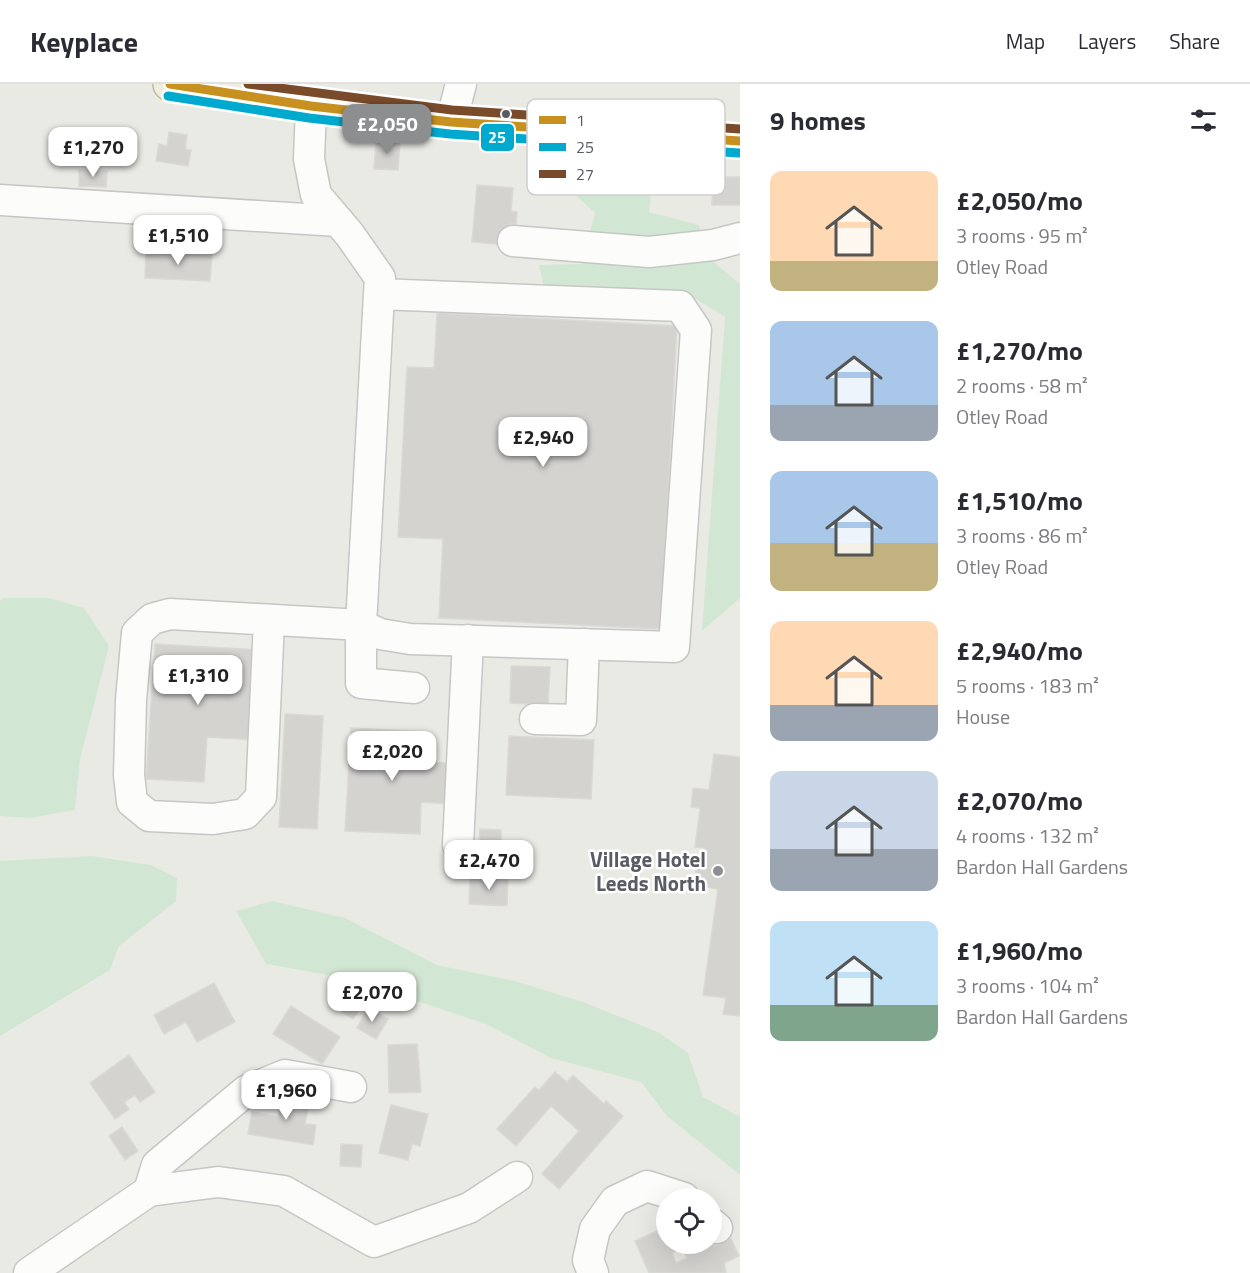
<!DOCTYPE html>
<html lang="en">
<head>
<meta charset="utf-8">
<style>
  body { margin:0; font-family:"Titillium Web",sans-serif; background:#f7f7f7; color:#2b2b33; height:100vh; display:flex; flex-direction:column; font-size:22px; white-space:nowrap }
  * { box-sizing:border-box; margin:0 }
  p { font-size:20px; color:#7c7c81 }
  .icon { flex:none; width:33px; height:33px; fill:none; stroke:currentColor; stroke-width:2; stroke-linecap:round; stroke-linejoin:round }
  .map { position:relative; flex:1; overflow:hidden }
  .side { display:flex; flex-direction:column; background:#fff; width:510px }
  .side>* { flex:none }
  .fabs { position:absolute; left:656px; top:1104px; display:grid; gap:12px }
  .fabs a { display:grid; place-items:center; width:66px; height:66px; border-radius:50%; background:#fff; box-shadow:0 6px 24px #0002; font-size:30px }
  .price { position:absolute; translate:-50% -51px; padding:0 14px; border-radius:12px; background:#fff; color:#222; font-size:20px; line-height:39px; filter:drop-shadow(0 2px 3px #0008) }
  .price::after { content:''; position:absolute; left:50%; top:36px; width:18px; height:14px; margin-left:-9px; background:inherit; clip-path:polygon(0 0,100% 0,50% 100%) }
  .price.current { background:#8c8e90; color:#fff }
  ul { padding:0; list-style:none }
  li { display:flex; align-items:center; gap:18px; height:150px; padding:0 30px }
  li span { display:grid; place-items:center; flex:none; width:168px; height:120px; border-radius:12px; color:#555 }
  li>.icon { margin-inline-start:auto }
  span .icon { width:72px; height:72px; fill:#fffc; stroke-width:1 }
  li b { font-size:26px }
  h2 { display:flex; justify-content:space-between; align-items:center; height:72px; padding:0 30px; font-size:26px }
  header { display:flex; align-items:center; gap:36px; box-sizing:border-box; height:84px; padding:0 30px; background:#fff; border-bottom:2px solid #e1e1e2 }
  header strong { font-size:28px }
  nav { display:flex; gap:33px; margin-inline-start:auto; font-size:21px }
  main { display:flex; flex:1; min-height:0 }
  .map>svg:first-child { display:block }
  .green { fill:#d2e7d3 }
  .building { fill:#d4d3d0; stroke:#dad9d4; stroke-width:1.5 }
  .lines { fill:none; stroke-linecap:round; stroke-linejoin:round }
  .minor-casing { stroke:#c6c7c5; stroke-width:33 }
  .highway-casing { stroke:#c2bb92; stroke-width:36 }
  .minor { stroke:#fcfcfb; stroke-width:30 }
  .highway { stroke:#eeede0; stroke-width:33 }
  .bus-1-casing { stroke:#fff; stroke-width:14 }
  .bus-2-casing { stroke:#fff; stroke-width:14 }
  .bus-3-casing { stroke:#fff; stroke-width:14 }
  .bus-1 { stroke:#c8901e; stroke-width:9 }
  .bus-2 { stroke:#00a9ce; stroke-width:9 }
  .bus-3 { stroke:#7a4b2a; stroke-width:9 }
  .bus-dot { fill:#5a5c63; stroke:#fff; stroke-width:2 }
  .poi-dot { fill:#8c8e90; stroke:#fff; stroke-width:2 }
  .labels { text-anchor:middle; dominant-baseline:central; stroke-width:5; stroke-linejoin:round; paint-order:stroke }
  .poi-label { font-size:21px; font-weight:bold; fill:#5a5c63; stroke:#fff; text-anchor:end }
  .key { fill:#fff; stroke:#ceced0; stroke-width:1.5 }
  .key-label { font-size:16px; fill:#5a5c63 }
  .line-badge { stroke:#fff; stroke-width:2 }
  .badge-label { font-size:16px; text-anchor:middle; font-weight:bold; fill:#fff }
</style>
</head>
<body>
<header>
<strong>Keyplace</strong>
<nav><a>Map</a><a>Layers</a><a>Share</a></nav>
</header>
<main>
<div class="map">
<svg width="740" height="1189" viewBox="0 0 740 1189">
  <rect width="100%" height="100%" fill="#eaeae5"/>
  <!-- green -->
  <g class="green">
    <polygon points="563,81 643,89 653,95 649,128 699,141 704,170 740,200 740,514 702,547 725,233 688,210 544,203 539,181 582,180 595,129 547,85"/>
    <polygon points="5,514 49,514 84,524 109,562 80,675 75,726 29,734 0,732 0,516"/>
    <polygon points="92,772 151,781 177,794 176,817 119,862 110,886 0,952 0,777"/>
    <polygon points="272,817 345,834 437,881 515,897 583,918 658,948 688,969 703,1013 740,1033 740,1091 667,1032 641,998 551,974 486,940 351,895 266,880 236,827"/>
  </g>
  <!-- building -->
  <g class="building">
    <polygon points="169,48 187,51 185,65 191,66 188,82 156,77 159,60 167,62"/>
    <polygon points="376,56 400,57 398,86 374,85"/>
    <polygon points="79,86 107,87 106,103 79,102"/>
    <polygon points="713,93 740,93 740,121 712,121"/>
    <polygon points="477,101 513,104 511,127 517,128 516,140 510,140 508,161 472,158"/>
    <polygon points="146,167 212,171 210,197 145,194"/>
    <polygon points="437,229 677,242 661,545 439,534 443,455 398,453 407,283 434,284"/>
    <polygon points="155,560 260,566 254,656 207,653 204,698 146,695"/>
    <polygon points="511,582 550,583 548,621 510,619"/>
    <polygon points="285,630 323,632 317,745 279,743"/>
    <polygon points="351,644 425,648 423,678 451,679 449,720 421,718 420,750 345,747"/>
    <polygon points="509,652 594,656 591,715 506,711"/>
    <polygon points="714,670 740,673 740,932 723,930 726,914 703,911 718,805 694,801 698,771 703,772 705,764 695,763 700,724 691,723 693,704 709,706"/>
    <polygon points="480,745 501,746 501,765 479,764"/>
    <polygon points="470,793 508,794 507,822 469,820"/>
    <polygon points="214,899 235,938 197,958 186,938 164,950 154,931"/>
    <polygon points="355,907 367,914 353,935 342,928"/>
    <polygon points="291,922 340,953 322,980 273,950"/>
    <polygon points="368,924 388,935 376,955 357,944"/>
    <polygon points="417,960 421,1008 389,1009 388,961"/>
    <polygon points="129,971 155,1008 140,1018 135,1011 124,1018 129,1025 115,1035 90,999"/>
    <polygon points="555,988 567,998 573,991 604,1020 606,1017 623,1032 559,1105 542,1090 579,1047 551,1022 516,1062 497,1045 535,1003 539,1006"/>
    <polygon points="282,1008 310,1013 305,1040 316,1041 313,1061 248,1050 252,1028 278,1033"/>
    <polygon points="391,1021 428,1030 420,1062 412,1060 408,1076 379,1069"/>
    <polygon points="122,1043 138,1067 125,1076 109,1052"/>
    <polygon points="341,1060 362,1061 361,1083 340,1082"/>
    <polygon points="666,1143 666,1160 675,1160 678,1166 672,1169 676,1179 687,1174 684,1167 702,1160 711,1160 713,1155 716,1162 731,1155 739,1172 724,1179 726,1189 649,1189 635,1157"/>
  </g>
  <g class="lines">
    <!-- minor casing -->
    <g class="minor-casing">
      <g id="minor">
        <polyline points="311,22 309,75 316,111 350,151 380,194 379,210 361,541 380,550 410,555 674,563 696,246 680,222 379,210"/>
        <polyline points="451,38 461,0"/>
        <polyline points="0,116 338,137"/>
        <polyline points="513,157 649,168 713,161 740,154"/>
        <polyline points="269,537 261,713 245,730 213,735 149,732 132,718 129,691 131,616 137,549 152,535 170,530 361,541 361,599 414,604"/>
        <polyline points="535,635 581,636 584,560"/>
        <polyline points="458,761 468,556"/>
        <polyline points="149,1107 218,1098 284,1107 374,1158 469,1124 517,1093"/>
        <polyline points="711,1139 717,1144"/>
        <polyline points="29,1189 149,1107 157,1081 246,1007 285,991 351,1003"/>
        <polyline points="593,1189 588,1176 595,1145 615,1117 647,1102 684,1114"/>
      </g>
    </g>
    <!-- highway casing -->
    <g class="highway-casing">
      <polyline id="highway" points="170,0 311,22 451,38 740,57"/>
    </g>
    <!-- minor -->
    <use href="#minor" class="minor"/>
    <!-- highway -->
    <use href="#highway" class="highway"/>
    <!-- bus-1 casing -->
    <g class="bus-1-casing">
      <polyline id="bus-1" points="170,0 311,22 451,38 740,57"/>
    </g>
    <!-- bus-2 casing -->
    <g class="bus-2-casing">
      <polyline id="bus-2" points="168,12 309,34 450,50 739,69"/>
    </g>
    <!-- bus-3 casing -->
    <g class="bus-3-casing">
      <polyline id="bus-3" points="248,0 452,26 740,45"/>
    </g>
    <!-- bus-1 -->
    <use href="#bus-1" class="bus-1"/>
    <!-- bus-2 -->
    <use href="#bus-2" class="bus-2"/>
    <!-- bus-3 -->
    <use href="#bus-3" class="bus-3"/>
  </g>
  <!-- markers -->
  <circle class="bus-dot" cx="506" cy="30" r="5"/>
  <circle class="poi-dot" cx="718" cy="787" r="6"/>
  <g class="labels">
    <!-- poi labels -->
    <g class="poi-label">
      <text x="706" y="775">Village Hotel<tspan x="706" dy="24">Leeds North</tspan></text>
    </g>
  </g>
  <!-- legend -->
  <rect x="527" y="15" width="198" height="96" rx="9" class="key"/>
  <rect x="539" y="32" width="27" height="8" fill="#c8901e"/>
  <rect x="539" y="59" width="27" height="8" fill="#00a9ce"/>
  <rect x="539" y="86" width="27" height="8" fill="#7a4b2a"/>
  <g class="key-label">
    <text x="576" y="42">1</text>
    <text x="576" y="69">25</text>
    <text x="576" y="96">27</text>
  </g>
  <rect class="line-badge" x="480" y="39" width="35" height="29" rx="6" fill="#00a9ce"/>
  <g class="badge-label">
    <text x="497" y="59">25</text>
  </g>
</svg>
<div class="fabs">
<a><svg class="icon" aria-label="locate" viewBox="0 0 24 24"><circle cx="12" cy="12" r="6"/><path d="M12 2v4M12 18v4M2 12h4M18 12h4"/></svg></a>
</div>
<b class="price current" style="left:387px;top:71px">£2,050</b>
<b class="price" style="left:93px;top:94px">£1,270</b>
<b class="price" style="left:178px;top:182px">£1,510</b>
<b class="price" style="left:543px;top:384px">£2,940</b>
<b class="price" style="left:198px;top:622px">£1,310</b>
<b class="price" style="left:392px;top:698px">£2,020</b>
<b class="price" style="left:489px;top:807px">£2,470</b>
<b class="price" style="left:372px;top:939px">£2,070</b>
<b class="price" style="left:286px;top:1037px">£1,960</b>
</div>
<section class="side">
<h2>9 homes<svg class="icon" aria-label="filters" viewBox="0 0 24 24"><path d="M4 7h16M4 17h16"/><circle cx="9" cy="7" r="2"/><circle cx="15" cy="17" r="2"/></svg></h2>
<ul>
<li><span style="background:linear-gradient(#ffd9b3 75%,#c2b280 0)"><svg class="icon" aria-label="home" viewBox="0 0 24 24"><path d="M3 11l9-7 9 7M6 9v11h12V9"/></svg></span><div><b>£2,050/mo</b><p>3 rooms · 95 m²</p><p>Otley Road</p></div></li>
<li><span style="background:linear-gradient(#a9c7e8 70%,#9aa5b1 0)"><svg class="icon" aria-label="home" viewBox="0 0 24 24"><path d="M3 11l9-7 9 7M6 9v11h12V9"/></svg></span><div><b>£1,270/mo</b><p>2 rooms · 58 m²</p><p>Otley Road</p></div></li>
<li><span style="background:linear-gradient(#a9c7e8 60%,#c2b280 0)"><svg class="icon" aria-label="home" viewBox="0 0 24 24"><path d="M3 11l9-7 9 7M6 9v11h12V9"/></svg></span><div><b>£1,510/mo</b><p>3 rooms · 86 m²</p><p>Otley Road</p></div></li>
<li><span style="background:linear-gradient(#ffd9b3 70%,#9aa5b1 0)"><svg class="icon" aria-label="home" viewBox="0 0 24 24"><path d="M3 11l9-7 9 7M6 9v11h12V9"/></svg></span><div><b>£2,940/mo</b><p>5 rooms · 183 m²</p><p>House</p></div></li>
<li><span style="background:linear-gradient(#c9d6e8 65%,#9aa5b1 0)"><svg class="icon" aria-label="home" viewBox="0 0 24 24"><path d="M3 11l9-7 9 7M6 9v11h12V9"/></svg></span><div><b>£2,070/mo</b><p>4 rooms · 132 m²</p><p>Bardon Hall Gardens</p></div></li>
<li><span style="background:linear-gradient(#bfe0f5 70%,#7fa58c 0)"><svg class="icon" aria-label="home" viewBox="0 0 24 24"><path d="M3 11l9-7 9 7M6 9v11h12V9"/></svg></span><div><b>£1,960/mo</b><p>3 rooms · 104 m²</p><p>Bardon Hall Gardens</p></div></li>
</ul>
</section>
</main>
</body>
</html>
